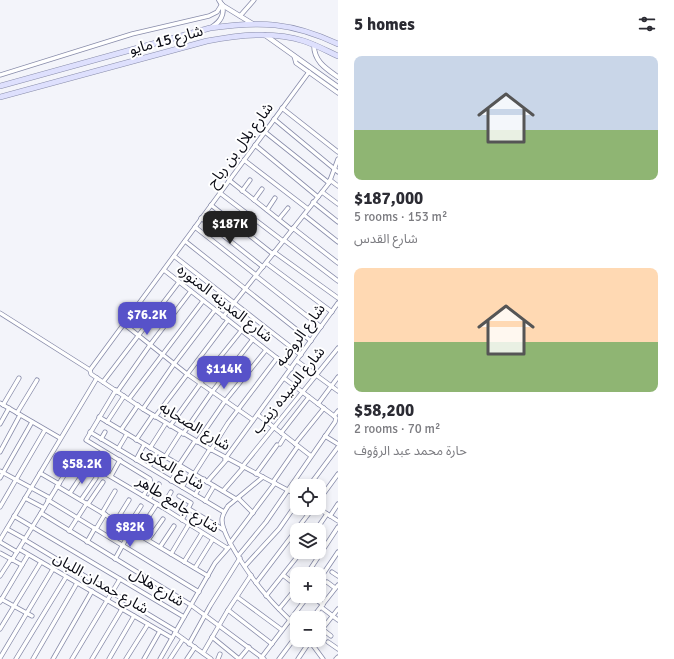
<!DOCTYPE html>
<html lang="en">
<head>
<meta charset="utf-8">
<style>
  body { margin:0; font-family:Signika,"Noto Sans Arabic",sans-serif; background:#f7f7f7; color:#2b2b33; height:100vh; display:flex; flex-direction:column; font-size:15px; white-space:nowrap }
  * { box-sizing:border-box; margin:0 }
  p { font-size:13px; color:#7c7c81 }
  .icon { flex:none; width:22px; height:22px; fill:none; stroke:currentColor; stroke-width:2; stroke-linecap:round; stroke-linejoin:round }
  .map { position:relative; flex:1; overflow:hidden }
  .details { display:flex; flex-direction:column; background:#fff; width:336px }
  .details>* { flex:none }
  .buttons { position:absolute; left:290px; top:479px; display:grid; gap:8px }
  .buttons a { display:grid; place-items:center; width:36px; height:36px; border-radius:8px; background:#fff; box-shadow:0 2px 6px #0003; font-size:20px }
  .price { position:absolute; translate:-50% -34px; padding:0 9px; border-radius:8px; background:#5752c9; color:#fff; font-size:13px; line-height:26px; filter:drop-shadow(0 1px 2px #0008) }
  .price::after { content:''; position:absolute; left:50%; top:24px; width:12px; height:9px; margin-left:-6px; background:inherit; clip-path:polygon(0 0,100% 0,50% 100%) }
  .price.selected { background:#222; color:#fff }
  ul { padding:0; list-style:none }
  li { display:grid; align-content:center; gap:8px; height:212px; padding:0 16px }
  li span { display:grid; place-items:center; height:124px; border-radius:8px; color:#555 }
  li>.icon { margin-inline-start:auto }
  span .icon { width:72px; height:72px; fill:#fffc; stroke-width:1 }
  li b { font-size:17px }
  h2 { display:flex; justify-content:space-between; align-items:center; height:48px; padding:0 16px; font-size:17px }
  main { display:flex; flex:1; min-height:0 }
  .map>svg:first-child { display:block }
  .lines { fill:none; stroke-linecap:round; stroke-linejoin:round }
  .minor-casing { stroke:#888caa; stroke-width:5 }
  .tertiary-casing { stroke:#888caa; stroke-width:5.5 }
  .secondary-casing { stroke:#888caa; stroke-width:6 }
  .minor { stroke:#fff; stroke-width:3.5 }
  .tertiary { stroke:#fff; stroke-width:4 }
  .secondary { stroke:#dee0fd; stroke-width:5 }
  .labels { text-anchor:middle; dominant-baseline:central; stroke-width:4; stroke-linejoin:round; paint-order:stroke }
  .street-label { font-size:15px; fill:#0a0b15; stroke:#fff }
</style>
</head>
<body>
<main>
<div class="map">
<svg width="338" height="659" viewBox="0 0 338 659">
  <rect width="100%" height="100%" fill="#f3f4fa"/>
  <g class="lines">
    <!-- minor casing -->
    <g class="minor-casing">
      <g id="minor">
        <polyline points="240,16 254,0"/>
        <polyline points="294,56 296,63 338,93"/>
        <polyline points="0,75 132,34 209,16 217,12 222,4"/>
        <polyline points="282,108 338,152"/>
        <polyline points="274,119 338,172"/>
        <polyline points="265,132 329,183"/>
        <polyline points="255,145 318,197"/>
        <polyline points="244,160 308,209"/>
        <polyline points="229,180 292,230"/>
        <polyline points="330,180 338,186"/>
        <polyline points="242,191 250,180"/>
        <polyline points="322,192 338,204"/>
        <polyline points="220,193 283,241"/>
        <polyline points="254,200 262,189"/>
        <polyline points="313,202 338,222"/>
        <polyline points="211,205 273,254"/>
        <polyline points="267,210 275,198"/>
        <polyline points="304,215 338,242"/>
        <polyline points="201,218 263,267"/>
        <polyline points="279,219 288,208"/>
        <polyline points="195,227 256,275"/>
        <polyline points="293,228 338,263"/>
        <polyline points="284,240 338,281"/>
        <polyline points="185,241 311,341"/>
        <polyline points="274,252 338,298"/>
        <polyline points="174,256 301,355"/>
        <polyline points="266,263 332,312"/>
        <polyline points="164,270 291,369"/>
        <polyline points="256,276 321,327"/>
        <polyline points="0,313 90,370"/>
        <polyline points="223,317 329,183 338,159"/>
        <polyline points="124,324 187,374 253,420"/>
        <polyline points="297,361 338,391"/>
        <polyline points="284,378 334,416"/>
        <polyline points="103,382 179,282"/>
        <polyline points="116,390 86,440 150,479 151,483 143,496"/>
        <polyline points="117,392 150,345 191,291"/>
        <polyline points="129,399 203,301"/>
        <polyline points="0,403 60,438"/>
        <polyline points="318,404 338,377"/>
        <polyline points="3,405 19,378"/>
        <polyline points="143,409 174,364 215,310"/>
        <polyline points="17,413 37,380"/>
        <polyline points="258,415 311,456"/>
        <polyline points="334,416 338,411"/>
        <polyline points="99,417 236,499"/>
        <polyline points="155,417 228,320"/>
        <polyline points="107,422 124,396"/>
        <polyline points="0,424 9,408"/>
        <polyline points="170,426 213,366 241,331"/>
        <polyline points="121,430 138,405"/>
        <polyline points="90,432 224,512"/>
        <polyline points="281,433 309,397"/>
        <polyline points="183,434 212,392 253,339"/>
        <polyline points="325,436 338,444"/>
        <polyline points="101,439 105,432"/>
        <polyline points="136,440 153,415"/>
        <polyline points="197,442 225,401 266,350"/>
        <polyline points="280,444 285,436"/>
        <polyline points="295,444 324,408"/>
        <polyline points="150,448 166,423"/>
        <polyline points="118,449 127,434"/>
        <polyline points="211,450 228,423 277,358"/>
        <polyline points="0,452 20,415"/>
        <polyline points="165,457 181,432"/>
        <polyline points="225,459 338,303"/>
        <polyline points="136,460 144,445"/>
        <polyline points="179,465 195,441"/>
        <polyline points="149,467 157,452"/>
        <polyline points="242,467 338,348"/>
        <polyline points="0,471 50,498"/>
        <polyline points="40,473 59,484"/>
        <polyline points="194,474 210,449"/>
        <polyline points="256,474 277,445"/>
        <polyline points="111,476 120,460"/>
        <path d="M263 477 228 506C225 511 222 515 222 520 222 537 255 583 267 596 276 607 287 617 297 627"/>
        <polyline points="0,478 32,422"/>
        <polyline points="171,481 180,466"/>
        <polyline points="207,482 227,459"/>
        <polyline points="273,482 298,446"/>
        <polyline points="57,486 208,576"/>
        <polyline points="309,486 338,447"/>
        <polyline points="182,487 191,473"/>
        <polyline points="223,491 243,468"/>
        <polyline points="70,493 84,472"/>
        <polyline points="195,495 204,479"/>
        <polyline points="297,495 210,449 143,409 91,374 90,370 309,72"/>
        <polyline points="179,496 191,503 182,520"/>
        <polyline points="25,498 44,508"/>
        <polyline points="238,498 253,513"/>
        <polyline points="149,499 159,484"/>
        <polyline points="48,500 199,592"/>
        <polyline points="81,500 96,478"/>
        <polyline points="319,500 338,474"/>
        <polyline points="205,501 214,486"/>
        <polyline points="88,504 103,482"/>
        <polyline points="0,507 45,430"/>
        <polyline points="162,507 171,492"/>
        <polyline points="318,508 338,521"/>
        <polyline points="189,509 224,530"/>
        <polyline points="41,513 191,605"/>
        <polyline points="102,513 115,491"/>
        <polyline points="14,516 184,617"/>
        <polyline points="330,516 338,504"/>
        <polyline points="116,521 129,500"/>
        <polyline points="127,528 141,506"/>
        <polyline points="7,529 25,539"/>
        <polyline points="96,529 105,514"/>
        <polyline points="316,530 327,514"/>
        <polyline points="69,531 87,503"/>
        <polyline points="137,534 157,504"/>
        <polyline points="0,540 97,378"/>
        <polyline points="25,540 176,631"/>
        <polyline points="148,540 163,519"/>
        <polyline points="0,542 17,552"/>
        <polyline points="87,542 95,528"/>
        <polyline points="230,543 275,483"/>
        <polyline points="160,547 174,526"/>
        <polyline points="19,549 172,638"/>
        <polyline points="0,553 22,565"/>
        <polyline points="171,554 189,524"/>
        <polyline points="238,556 266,522 335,422 336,418 334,416"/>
        <polyline points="115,559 131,530"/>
        <polyline points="12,560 76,456 162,507 227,548"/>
        <polyline points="184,562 202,533"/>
        <polyline points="245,566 279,529 297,503"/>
        <polyline points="195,568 213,539"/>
        <polyline points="332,572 338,576"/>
        <polyline points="307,574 338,527"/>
        <polyline points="283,575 297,586"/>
        <polyline points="0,576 11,559"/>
        <polyline points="319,580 338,552"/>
        <polyline points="327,582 335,588"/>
        <polyline points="256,583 313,508"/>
        <polyline points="266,596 301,552"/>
        <polyline points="312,596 323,605"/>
        <polyline points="237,597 282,630"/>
        <polyline points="1,599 32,616"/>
        <polyline points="0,602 28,555"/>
        <polyline points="191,605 264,659"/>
        <polyline points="321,607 338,620"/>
        <polyline points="279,609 297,587"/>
        <polyline points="228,610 272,644"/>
        <polyline points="312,618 338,585"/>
        <polyline points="290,620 308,596"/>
        <polyline points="0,629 41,562"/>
        <polyline points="322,629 331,636"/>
        <polyline points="175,633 211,659"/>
        <polyline points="319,633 338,609"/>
        <polyline points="212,637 239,659 249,647"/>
        <polyline points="309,640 323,659"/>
        <polyline points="328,642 338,649"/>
        <polyline points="189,644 210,606 240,558"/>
        <polyline points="203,653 228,610 251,575"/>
        <polyline points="0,658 53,569"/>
        <polyline points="261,658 290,620"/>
        <polyline points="16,659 66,577"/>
        <polyline points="33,659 77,583"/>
        <polyline points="53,659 92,591"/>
        <polyline points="72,659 120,579"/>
        <polyline points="92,659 122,609"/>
        <polyline points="109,659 134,616"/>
        <polyline points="126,659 148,624"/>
        <polyline points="144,659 160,631"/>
        <polyline points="160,659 215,563 229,547"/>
        <polyline points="170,659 183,639"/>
        <polyline points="187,659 195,647"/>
        <polyline points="218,659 220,654"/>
        <polyline points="279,659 297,635"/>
        <polyline points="298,659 310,641"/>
        <polyline points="336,659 338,657"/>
      </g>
    </g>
    <!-- tertiary casing -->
    <g class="tertiary-casing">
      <g id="tertiary">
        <polyline points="219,0 222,5 253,24"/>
        <path d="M212 27C220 22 225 14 222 5"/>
        <polyline points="265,35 338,87"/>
        <path d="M314 45C314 61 325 68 338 77"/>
      </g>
    </g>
    <!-- secondary casing -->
    <g class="secondary-casing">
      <g id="secondary">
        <path d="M0 86 210 28C261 21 291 22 338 44"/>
        <path d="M0 97 207 41C239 35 273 31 304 41 316 45 327 51 338 56"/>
      </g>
    </g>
    <!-- minor -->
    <use href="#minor" class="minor"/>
    <!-- tertiary -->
    <use href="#tertiary" class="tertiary"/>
    <!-- secondary -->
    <use href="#secondary" class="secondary"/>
  </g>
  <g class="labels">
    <!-- street labels -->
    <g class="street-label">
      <text transform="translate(166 40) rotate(-15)">شارع 15 مايو</text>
      <text transform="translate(240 145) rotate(-54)">شارع بلال بن رباح</text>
      <text transform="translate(225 303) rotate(38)">شارع المدينه المنوره</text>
      <text transform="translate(300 335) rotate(-54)">شارع الروضه</text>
      <text transform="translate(288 390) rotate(-51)">شارع السيده زينب</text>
      <text transform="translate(195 426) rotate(31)">شارع الصحابه</text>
      <text transform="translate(173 468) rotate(31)">شارع البكرى</text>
      <text transform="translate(178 504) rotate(32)">شارع جامع طاهر</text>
      <text transform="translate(101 583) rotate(30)">شارع حمدان اللبان</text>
      <text transform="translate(157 587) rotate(31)">شارع هلال</text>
    </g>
  </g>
</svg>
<div class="buttons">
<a><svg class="icon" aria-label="locate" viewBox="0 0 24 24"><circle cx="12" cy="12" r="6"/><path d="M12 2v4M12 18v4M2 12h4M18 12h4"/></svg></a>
<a><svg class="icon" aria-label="layers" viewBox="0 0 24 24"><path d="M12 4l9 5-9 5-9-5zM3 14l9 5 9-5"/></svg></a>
<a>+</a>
<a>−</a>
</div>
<b class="price selected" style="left:230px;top:245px">$187K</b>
<b class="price" style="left:147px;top:336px">$76.2K</b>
<b class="price" style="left:224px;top:390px">$114K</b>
<b class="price" style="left:82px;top:485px">$58.2K</b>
<b class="price" style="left:130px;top:548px">$82K</b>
</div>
<section class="details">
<h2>5 homes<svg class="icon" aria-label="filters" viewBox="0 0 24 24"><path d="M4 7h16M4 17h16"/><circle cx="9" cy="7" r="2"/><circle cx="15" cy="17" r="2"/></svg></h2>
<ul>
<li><span style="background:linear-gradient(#c9d6e8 60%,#8fb573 0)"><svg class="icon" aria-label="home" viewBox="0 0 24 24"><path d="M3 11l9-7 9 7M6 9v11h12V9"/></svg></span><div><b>$187,000</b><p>5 rooms · 153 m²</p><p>شارع القدس</p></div></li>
<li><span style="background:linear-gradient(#ffd9b3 60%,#8fb573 0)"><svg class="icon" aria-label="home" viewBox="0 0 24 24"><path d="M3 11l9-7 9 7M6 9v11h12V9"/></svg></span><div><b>$58,200</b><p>2 rooms · 70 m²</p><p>حارة محمد عبد الرؤوف</p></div></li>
</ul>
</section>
</main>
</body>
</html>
